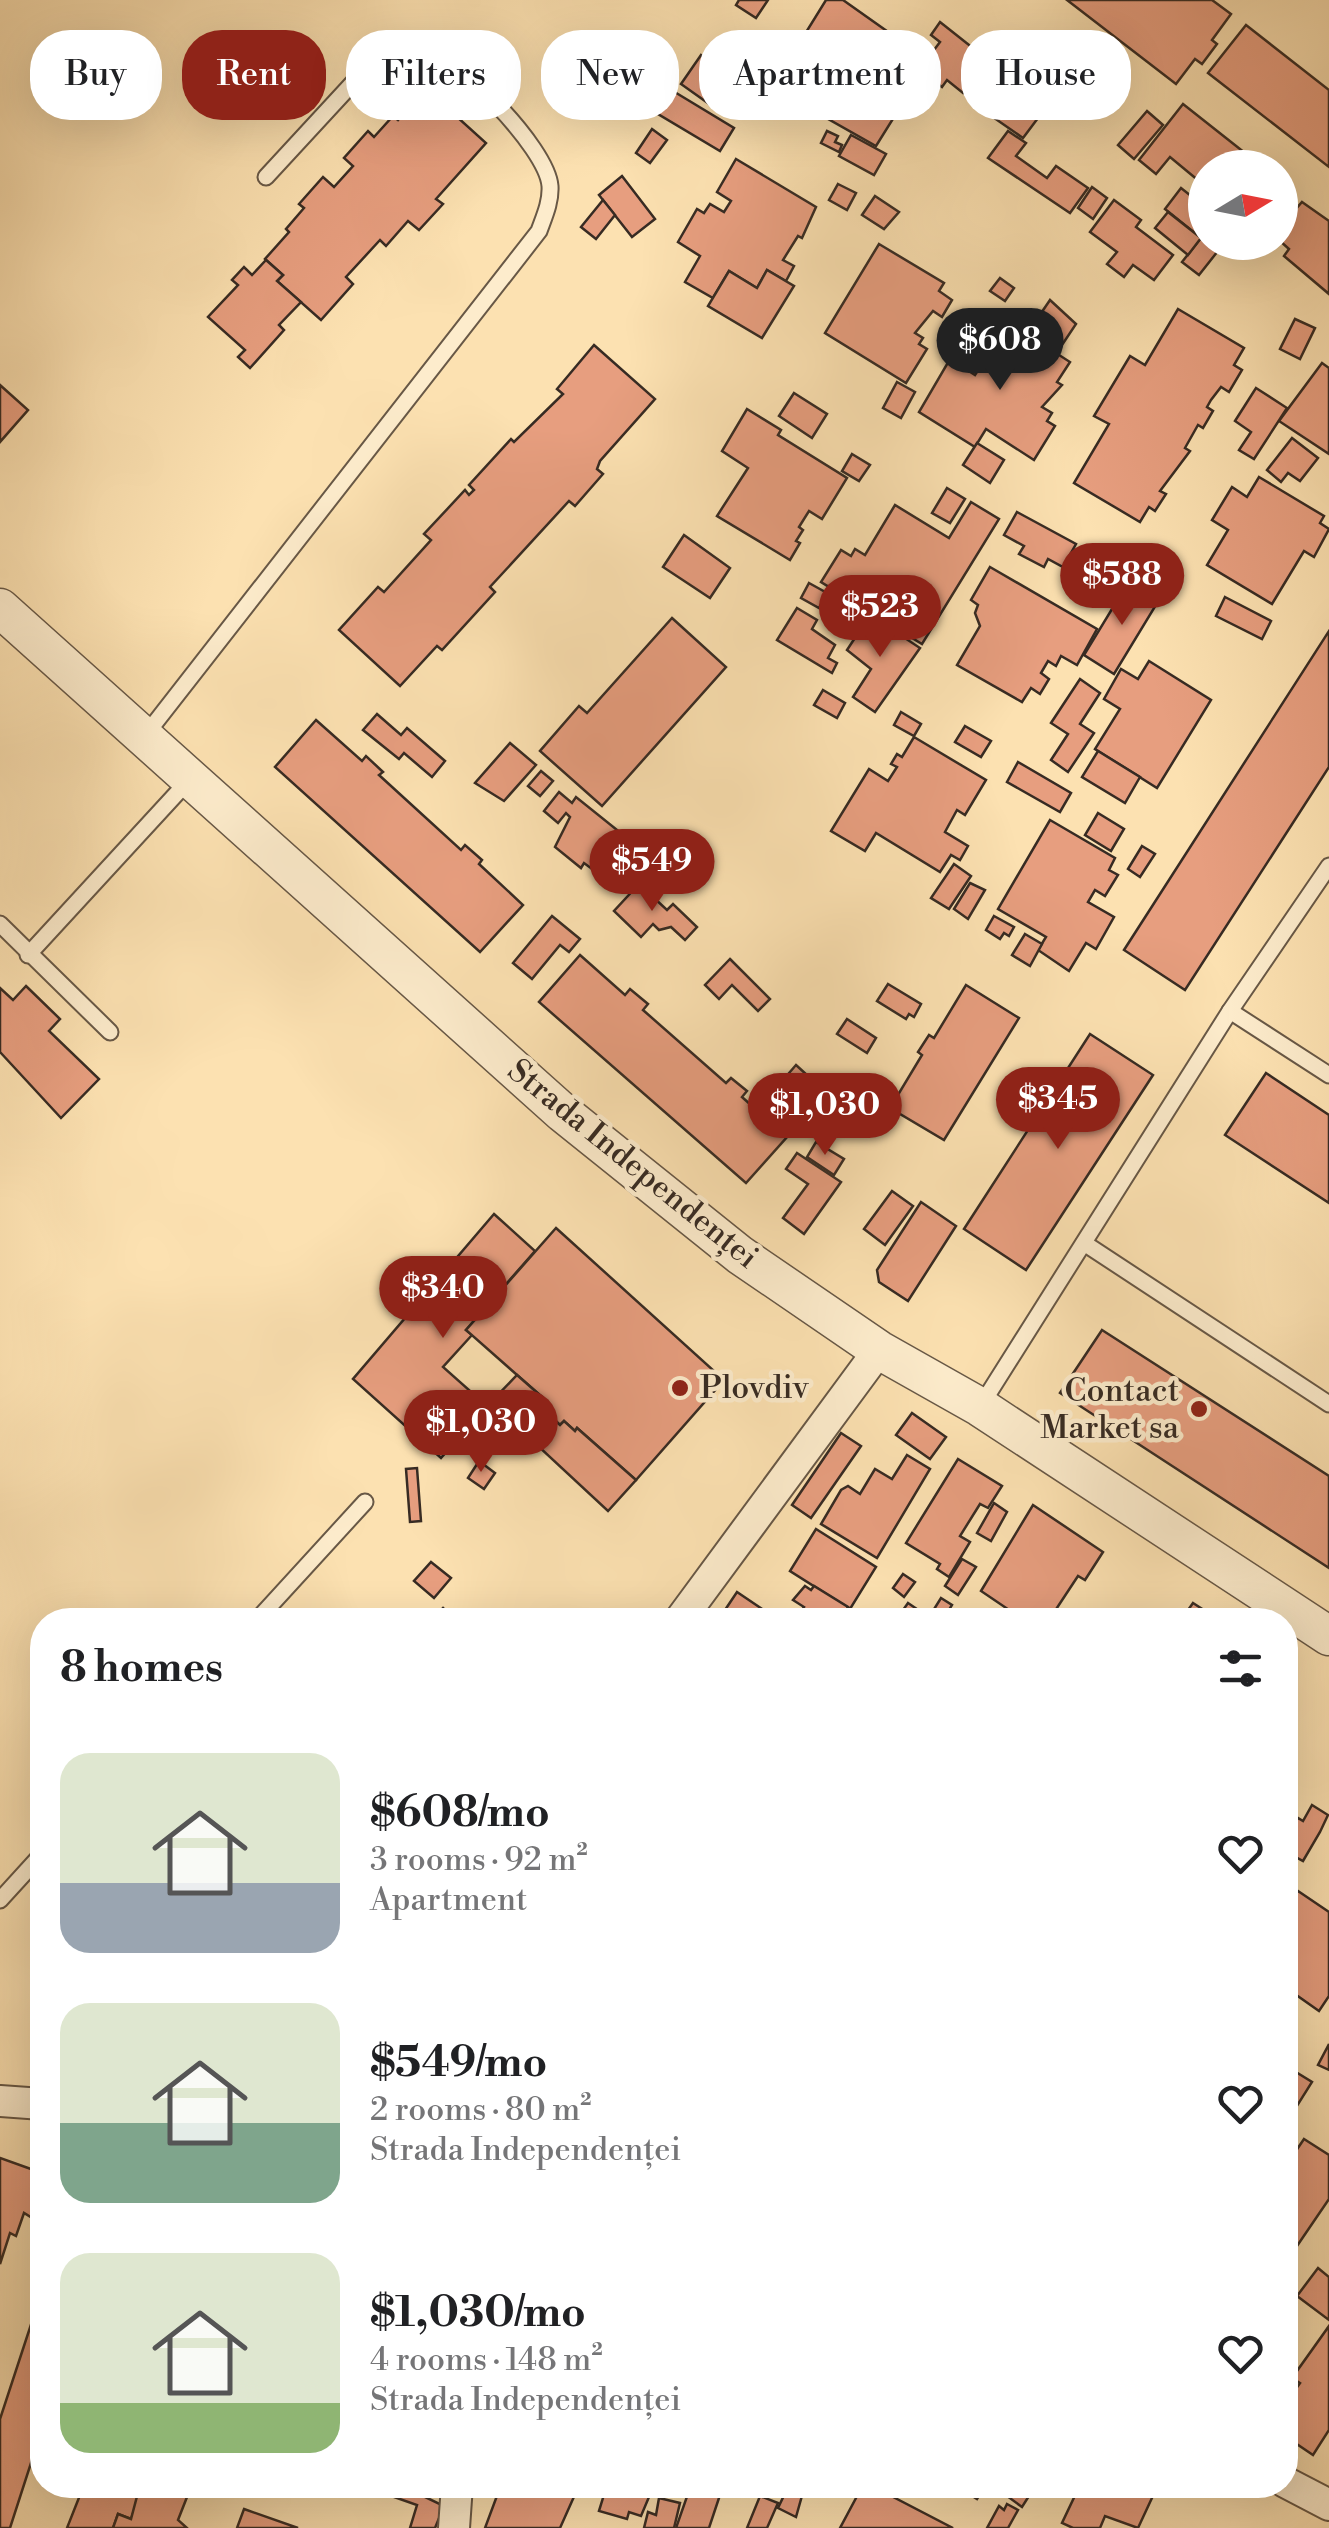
<!DOCTYPE html>
<html lang="en">
<head>
<meta charset="utf-8">
<style>
  body { margin:0; font-family:"Libre Bodoni",serif; background:#f2f2f2; color:#202124; height:100vh; display:flex; flex-direction:column; font-size:38px; white-space:nowrap }
  * { box-sizing:border-box; margin:0 }
  p { font-size:32px; color:#757577 }
  .icon { flex:none; width:55px; height:55px; fill:none; stroke:currentColor; stroke-width:2; stroke-linecap:round; stroke-linejoin:round }
  .map { position:relative; flex:1; overflow:hidden }
  .drawer { position:absolute; left:30px; top:1608px; width:1268px; height:890px; display:flex; flex-direction:column; background:#fff; border-radius:40px; box-shadow:0 10px 40px #0002 }
  .drawer>* { flex:none }
  .top-card { position:absolute; left:30px; top:30px; width:1270px; height:90px; display:flex; gap:20px }
  .needle { width:65px; rotate:80deg }
  .fabs { position:absolute; left:1188px; top:150px; display:grid; gap:20px }
  .fabs a { display:grid; place-items:center; width:110px; height:110px; border-radius:50%; background:#fff; box-shadow:0 10px 40px #0002; font-size:50px }
  .price { position:absolute; translate:-50% -85px; padding:0 22px; border-radius:35px; background:#8f2418; color:#fff; font-size:32px; line-height:65px; filter:drop-shadow(0 2px 5px #0008) }
  .price::after { content:''; position:absolute; left:50%; top:60px; width:30px; height:22px; margin-left:-15px; background:inherit; clip-path:polygon(0 0,100% 0,50% 100%) }
  .price.active { background:#222; color:#fff }
  ul { padding:0; list-style:none }
  li { display:flex; align-items:center; gap:30px; height:250px; padding:0 30px }
  li span { display:grid; place-items:center; flex:none; width:280px; height:200px; border-radius:30px; color:#555 }
  li>.icon { margin-inline-start:auto }
  span .icon { width:120px; height:120px; fill:#fffc; stroke-width:1 }
  li b { font-size:42px }
  h2 { display:flex; justify-content:space-between; align-items:center; height:120px; padding:0 30px; font-size:42px }
  .tag { padding:0 35px; border-radius:40px; background:#fff; box-shadow:0 10px 40px #0002; font-size:35px; line-height:90px }
  .tag.active { background:#8f2418; color:#fff }
  .map>svg:first-child { display:block }
  .building { fill:#e79e7f; stroke:#372b23; stroke-width:2.5 }
  .lines { fill:none; stroke-linecap:round; stroke-linejoin:round }
  .service-casing { stroke:#685846; stroke-width:19 }
  .minor-casing { stroke:#685846; stroke-width:34 }
  .tertiary-casing { stroke:#685846; stroke-width:41 }
  .service { stroke:#fdeccc; stroke-width:15 }
  .minor { stroke:#fdeccc; stroke-width:30 }
  .tertiary { stroke:#fdeccc; stroke-width:38 }
  .poi-dot { fill:#8f2418; stroke:#fdeccc; stroke-width:4 }
  .labels { text-anchor:middle; dominant-baseline:central; stroke-width:9; stroke-linejoin:round; paint-order:stroke }
  .street-label { font-size:32px; fill:#372b23; stroke:#fdeccc }
  .poi-label { font-size:32px; fill:#372b23; stroke:#fdeccc; text-anchor:start }
</style>
</head>
<body>
<div class="map">
<svg width="1329" height="2528" viewBox="0 0 1329 2528">
  <rect width="100%" height="100%" fill="#fce1b1"/>
  <filter id="stains"><feTurbulence type="fractalNoise" baseFrequency=".002" numOctaves="4"/><feColorMatrix values="0 0 0 0 .2 0 0 0 0 .09 0 0 0 0 .02 0 0 0 .5 -.17"/></filter>
  <radialGradient id="worn" r=".72"><stop offset=".6" stop-color="#630" stop-opacity="0"/><stop offset="1" stop-color="#630" stop-opacity=".3"/></radialGradient>
  <!-- building -->
  <g class="building">
    <polygon points="739,0 768,0 756,18 736,5"/>
    <polygon points="826,0 843,0 901,41 905,36 927,49 902,89 892,83 888,90 894,94 886,108 896,114 876,146 805,106 801,112 769,92"/>
    <polygon points="1067,0 1212,0 1231,14 1212,40 1217,44 1202,64 1195,59 1176,84"/>
    <polygon points="940,22 988,60 985,64 997,74 981,95 968,86 963,93 947,80 942,87 926,75 932,68 925,62 940,42 931,35"/>
    <polygon points="1246,25 1329,90 1329,167 1208,73"/>
    <polygon points="701,55 733,77 712,106 681,84"/>
    <polygon points="1003,71 1023,85 1012,99 1038,118 1023,138 977,106"/>
    <polygon points="673,91 734,128 720,151 658,114"/>
    <polygon points="421,94 440,111 445,106 486,143 436,199 443,204 419,230 408,221 386,246 380,240 346,277 353,284 321,320 277,281 283,275 265,259 289,232 286,229 304,208 299,204 323,177 334,187 353,166 344,158 368,131 374,137 393,116 398,120"/>
    <polygon points="1183,104 1264,168 1205,168 1205,186 1170,157 1156,174 1139,160"/>
    <polygon points="1147,111 1163,125 1134,159 1118,145"/>
    <polygon points="652,129 667,140 650,163 636,153"/>
    <polygon points="827,131 838,136 835,142 842,145 839,152 821,143"/>
    <polygon points="1008,131 1026,143 1016,156 1047,178 1056,166 1088,188 1070,213 988,158"/>
    <polygon points="851,135 886,154 874,175 839,156"/>
    <polygon points="736,159 816,207 802,238 798,236 783,260 794,266 786,281 767,270 757,288 729,271 713,298 685,282 700,256 678,242 697,209 704,213 710,204 724,212 731,201 717,192"/>
    <polygon points="622,176 655,219 632,237 599,195"/>
    <polygon points="838,184 856,193 847,210 829,200"/>
    <polygon points="1092,187 1107,198 1093,219 1078,208"/>
    <polygon points="1181,188 1205,207 1205,242 1225,242 1199,275 1182,262 1201,238 1165,209"/>
    <polygon points="875,196 899,212 884,229 862,215"/>
    <polygon points="603,200 615,215 596,239 581,227"/>
    <polygon points="1114,200 1141,220 1136,227 1173,255 1154,280 1133,265 1124,277 1107,264 1117,252 1090,232"/>
    <polygon points="1302,202 1329,221 1329,294 1284,256 1289,249 1280,241 1280,227"/>
    <polygon points="1168,212 1201,238 1188,255 1155,228"/>
    <polygon points="879,244 944,283 939,291 952,300 942,317 933,311 915,333 923,338 919,344 927,349 906,383 825,333"/>
    <polygon points="266,260 283,275 277,281 301,302 279,325 284,330 250,368 238,357 245,350 208,317 238,285 232,280 244,267 252,275"/>
    <polygon points="767,270 794,286 762,338 708,306 729,271 757,288"/>
    <polygon points="1000,278 1014,288 1005,301 990,291"/>
    <polygon points="1050,300 1076,324 1062,345 1033,325"/>
    <polygon points="1178,309 1244,348 1234,365 1242,370 1229,392 1221,387 1211,400 1207,407 1213,411 1203,428 1198,425 1185,448 1190,451 1160,491 1166,494 1155,511 1149,507 1140,522 1074,483 1109,424 1094,416 1130,356 1145,365"/>
    <polygon points="1295,319 1315,328 1300,359 1280,349"/>
    <polygon points="1008,322 1070,362 1057,382 1062,385 1042,407 1052,413 1047,421 1055,426 1034,460 986,429 975,447 919,412 950,359 975,375 988,355 977,347 985,335 996,342"/>
    <polygon points="594,345 655,399 600,461 597,469 603,474 575,506 569,501 490,587 495,592 442,650 437,646 400,686 339,630 378,587 384,592 431,540 424,534 465,490 469,495 474,490 469,485 511,439 514,442 563,394 557,389"/>
    <polygon points="1322,363 1329,368 1329,454 1279,421"/>
    <polygon points="897,382 915,392 901,418 883,408"/>
    <polygon points="0,385 28,410 0,442"/>
    <polygon points="1256,388 1287,408 1254,459 1239,450 1251,432 1235,421"/>
    <polygon points="794,393 827,414 812,438 779,416"/>
    <polygon points="747,409 781,430 778,435 847,478 822,519 809,511 799,527 803,530 796,541 800,543 790,560 717,516 748,468 722,451"/>
    <polygon points="1292,438 1318,458 1300,481 1288,473 1281,482 1267,470"/>
    <polygon points="977,443 1004,460 990,483 963,465"/>
    <polygon points="852,454 870,465 859,481 842,471"/>
    <polygon points="1259,477 1324,516 1320,523 1329,529 1314,557 1304,551 1272,604 1207,565 1228,530 1212,520 1232,487 1247,497"/>
    <polygon points="947,488 965,499 950,523 932,513"/>
    <polygon points="971,502 999,519 922,644 821,582 841,550 851,556 855,549 865,555 895,505 949,538"/>
    <polygon points="1017,512 1076,544 1063,567 1048,559 1044,567 1019,554 1024,546 1004,535"/>
    <polygon points="684,535 730,568 710,598 663,567"/>
    <polygon points="1104,566 1129,581 1114,606 1089,591"/>
    <polygon points="990,567 1097,629 1077,665 1061,656 1056,666 1048,661 1041,673 1049,679 1040,694 1031,688 1022,702 957,665 980,626 975,613 978,605 971,600"/>
    <polygon points="1129,581 1159,600 1114,674 1084,655"/>
    <polygon points="809,583 827,593 819,608 801,598"/>
    <polygon points="1225,597 1271,621 1262,639 1216,616"/>
    <polygon points="797,608 817,620 812,629 835,645 828,658 837,663 832,673 777,640"/>
    <polygon points="870,615 920,648 875,712 853,697 871,669 847,650"/>
    <polygon points="672,618 726,667 602,806 540,751 579,706 587,713"/>
    <polygon points="1329,631 1329,767 1185,990 1124,950"/>
    <polygon points="1149,661 1211,700 1157,788 1095,749 1120,709 1104,699 1121,669 1138,679"/>
    <polygon points="1080,679 1100,693 1080,724 1094,733 1068,772 1051,760 1068,734 1051,723"/>
    <polygon points="823,690 845,703 837,718 814,705"/>
    <polygon points="901,712 921,724 914,736 894,725"/>
    <polygon points="377,714 401,735 407,728 445,761 432,777 404,753 399,759 363,730"/>
    <polygon points="316,720 362,761 366,756 383,772 379,775 461,850 465,845 482,860 479,864 523,905 480,952 275,767"/>
    <polygon points="965,726 991,741 981,757 955,742"/>
    <polygon points="914,737 986,780 965,815 957,810 945,832 968,846 960,860 951,855 940,872 876,833 865,851 831,831 869,769 888,781 897,767 891,764 897,754 902,757"/>
    <polygon points="510,743 536,765 504,801 475,783"/>
    <polygon points="1098,751 1140,777 1125,803 1082,777"/>
    <polygon points="1018,762 1071,793 1060,812 1007,782"/>
    <polygon points="541,771 553,781 540,796 528,786"/>
    <polygon points="559,792 572,803 576,797 632,842 630,845 647,859 638,869 653,880 645,890 614,863 603,877 584,863 581,868 555,847 570,817 566,813 558,823 544,811"/>
    <polygon points="1098,813 1124,829 1111,851 1085,835"/>
    <polygon points="1050,820 1115,858 1109,870 1118,875 1105,896 1095,890 1088,902 1114,917 1096,949 1086,943 1069,971 1038,950 1046,937 998,909"/>
    <polygon points="1142,846 1155,854 1140,877 1128,869"/>
    <polygon points="954,864 971,876 949,909 931,898"/>
    <polygon points="970,883 985,890 968,919 954,909"/>
    <polygon points="639,884 667,910 673,904 697,927 685,940 671,927 659,930 653,924 641,937 614,911"/>
    <polygon points="552,916 580,939 569,952 560,945 532,979 513,963"/>
    <polygon points="994,916 1014,927 1009,936 1004,933 1000,939 986,930"/>
    <polygon points="1025,934 1042,944 1030,966 1012,955"/>
    <polygon points="580,955 625,995 630,989 648,1004 643,1010 726,1083 731,1078 747,1091 742,1097 787,1137 746,1183 539,1002"/>
    <polygon points="730,959 770,999 758,1011 732,985 719,999 705,985"/>
    <polygon points="888,984 921,1004 914,1017 909,1014 906,1019 877,1001"/>
    <polygon points="966,985 1019,1018 944,1140 890,1108 922,1055 918,1052 929,1035 934,1038"/>
    <polygon points="26,986 60,1019 49,1031 99,1079 61,1118 0,1052 0,988 13,1000"/>
    <polygon points="847,1019 876,1038 867,1053 837,1034"/>
    <polygon points="1090,1034 1153,1075 1026,1270 964,1229"/>
    <polygon points="796,1065 818,1085 806,1099 783,1080"/>
    <polygon points="1266,1073 1329,1115 1329,1203 1225,1135"/>
    <polygon points="816,1142 844,1159 834,1175 807,1157"/>
    <polygon points="797,1153 841,1182 804,1234 783,1218 808,1184 786,1169"/>
    <polygon points="892,1191 913,1206 885,1245 864,1229"/>
    <polygon points="921,1202 956,1226 908,1301 879,1282 877,1270"/>
    <polygon points="494,1214 535,1251 466,1330 472,1335 443,1367 487,1406 441,1458 353,1379"/>
    <polygon points="556,1228 724,1380 636,1480 577,1428 575,1431 564,1421 560,1425 537,1404 542,1397 466,1330"/>
    <polygon points="1102,1330 1329,1476 1329,1568 1060,1393"/>
    <polygon points="517,1375 542,1397 531,1410 538,1417 533,1423 520,1411 510,1422 490,1403"/>
    <polygon points="537,1404 560,1425 564,1421 575,1431 577,1428 636,1480 608,1511 524,1433 538,1417 531,1410"/>
    <polygon points="912,1413 946,1437 930,1459 896,1435"/>
    <polygon points="841,1433 861,1446 811,1518 792,1505"/>
    <polygon points="907,1455 930,1469 877,1558 821,1524 841,1490 848,1486 860,1494 875,1469 892,1479"/>
    <polygon points="958,1459 1002,1486 988,1508 980,1504 960,1536 970,1542 949,1577 937,1569 940,1564 906,1543"/>
    <polygon points="479,1461 495,1473 484,1489 468,1478"/>
    <polygon points="417,1468 421,1521 410,1522 406,1469"/>
    <polygon points="994,1503 1007,1512 991,1541 977,1533"/>
    <polygon points="1033,1505 1103,1552 1085,1580 1078,1576 1049,1620 1024,1620 981,1591"/>
    <polygon points="816,1529 876,1567 850,1609 790,1571"/>
    <polygon points="962,1559 976,1567 958,1595 945,1586"/>
    <polygon points="431,1562 451,1578 434,1598 414,1581"/>
    <polygon points="903,1574 915,1582 904,1597 893,1588"/>
    <polygon points="805,1586 811,1590 814,1586 848,1607 840,1620 797,1617 804,1607 793,1600"/>
    <polygon points="737,1592 765,1611 759,1620 740,1620 725,1610"/>
    <polygon points="941,1598 952,1605 943,1620 931,1614"/>
    <polygon points="908,1603 927,1616 925,1620 896,1620"/>
    <polygon points="1193,1603 1210,1614 1207,1620 1181,1620"/>
    <polygon points="443,1608 455,1620 431,1620"/>
    <polygon points="1312,1805 1328,1815 1320,1832 1303,1861 1290,1854 1285,1863 1285,1821 1293,1826 1298,1818 1303,1821"/>
    <polygon points="1298,1891 1329,1912 1329,1996 1319,2011 1285,1987 1285,1910"/>
    <polygon points="1329,2044 1329,2070 1318,2065"/>
    <polygon points="1291,2069 1312,2082 1285,2125 1285,2078"/>
    <polygon points="1304,2139 1329,2155 1329,2199 1297,2246 1285,2238 1285,2167"/>
    <polygon points="0,2158 42,2173 42,2224 24,2213 16,2236 10,2233 0,2264"/>
    <polygon points="1318,2268 1329,2277 1329,2320 1297,2296"/>
    <polygon points="42,2291 42,2429 10,2528 0,2528 0,2419"/>
    <polygon points="1329,2326 1329,2430 1313,2455 1285,2436 1285,2404 1300,2383 1292,2378"/>
    <polygon points="84,2485 140,2485 142,2488 131,2519 118,2514 113,2528 67,2528"/>
    <polygon points="140,2485 203,2485 199,2496 189,2492 178,2520 187,2528 113,2528 118,2514 131,2519"/>
    <polygon points="360,2485 426,2485 423,2496 444,2506 435,2528 410,2528 417,2505"/>
    <polygon points="501,2485 564,2485 577,2490 560,2528 485,2528"/>
    <polygon points="607,2485 654,2485 641,2516 629,2512 627,2519 599,2511"/>
    <polygon points="691,2485 720,2495 709,2528 676,2528"/>
    <polygon points="789,2485 805,2485 796,2517 778,2508"/>
    <polygon points="863,2485 870,2485 953,2528 840,2528"/>
    <polygon points="964,2485 986,2485 977,2499 961,2489"/>
    <polygon points="992,2485 1036,2485 1022,2507"/>
    <polygon points="1080,2485 1158,2485 1138,2528 1105,2516 1100,2528 1073,2528 1062,2523"/>
    <polygon points="760,2496 778,2503 767,2528 747,2528"/>
    <polygon points="659,2498 680,2503 674,2528 644,2528 648,2512 656,2515"/>
    <polygon points="1007,2504 1018,2510 1008,2528 987,2528 999,2506 1004,2510"/>
    <polygon points="244,2509 298,2528 237,2528"/>
  </g>
  <g class="lines">
    <!-- service casing -->
    <g class="service-casing">
      <g id="service">
        <path d="M144 737 539 231C544 217 551 202 550 186 547 147 453 52 416 45 398 42 387 49 374 60L266 177"/>
        <polyline points="0,924 110,1032"/>
        <polyline points="28,955 190,779"/>
        <polyline points="1230,1011 1329,1075"/>
        <polyline points="1084,1243 1329,1404"/>
        <polyline points="980,1407 1230,1011 1329,866"/>
        <polyline points="257,1620 365,1502"/>
        <polyline points="0,1900 42,1854"/>
      </g>
    </g>
    <!-- minor casing -->
    <g class="minor-casing">
      <g id="minor">
        <polyline points="680,1620 879,1350"/>
        <polyline points="0,2101 42,2104"/>
        <polyline points="1285,2482 1329,2505"/>
        <polyline points="454,2528 457,2485"/>
      </g>
    </g>
    <!-- tertiary casing -->
    <g class="tertiary-casing">
      <polyline id="tertiary" points="0,608 563,1113 740,1255 879,1350 980,1407 1329,1636"/>
    </g>
    <!-- service -->
    <use href="#service" class="service"/>
    <!-- minor -->
    <use href="#minor" class="minor"/>
    <!-- tertiary -->
    <use href="#tertiary" class="tertiary"/>
  </g>
  <!-- markers -->
  <g class="poi-dot">
    <circle cx="680" cy="1388" r="10"/>
    <circle cx="1199" cy="1409" r="10"/>
  </g>
  <g class="labels">
    <!-- street labels -->
    <g class="street-label">
      <text transform="translate(633 1164) rotate(39)">Strada Independenței</text>
    </g>
    <!-- poi labels -->
    <g class="poi-label">
      <text x="700" y="1388">Plovdiv</text>
      <text x="1179" y="1391" text-anchor="end">Contact<tspan x="1179" dy="37">Market sa</tspan></text>
    </g>
  </g>
  <rect width="100%" height="100%" filter="url(#stains)"/>
  <rect width="100%" height="100%" fill="url(#worn)"/>
</svg>
<div class="fabs">
<a><svg class="needle" viewBox="-14 -14 28 28"><path d="M0-13l5 13h-10z" fill="#e53935"/><path d="M0 13l5-13h-10z" fill="#757577"/></svg></a>
</div>
<b class="price active" style="left:1000px;top:393px">$608</b>
<b class="price" style="left:1122px;top:628px">$588</b>
<b class="price" style="left:880px;top:660px">$523</b>
<b class="price" style="left:652px;top:914px">$549</b>
<b class="price" style="left:1058px;top:1152px">$345</b>
<b class="price" style="left:825px;top:1158px">$1,030</b>
<b class="price" style="left:443px;top:1341px">$340</b>
<b class="price" style="left:481px;top:1475px">$1,030</b>
<div class="top-card">
<a class="tag">Buy</a>
<a class="tag active">Rent</a>
<a class="tag">Filters</a>
<a class="tag">New</a>
<a class="tag">Apartment</a>
<a class="tag">House</a>
</div>
<section class="drawer">
<h2>8 homes<svg class="icon" aria-label="filters" viewBox="0 0 24 24"><path d="M4 7h16M4 17h16"/><circle cx="9" cy="7" r="2"/><circle cx="15" cy="17" r="2"/></svg></h2>
<ul>
<li><span style="background:linear-gradient(#dfe7d0 65%,#9aa5b1 0)"><svg class="icon" aria-label="home" viewBox="0 0 24 24"><path d="M3 11l9-7 9 7M6 9v11h12V9"/></svg></span><div><b>$608/mo</b><p>3 rooms · 92 m²</p><p>Apartment</p></div><svg class="icon" aria-label="heart" viewBox="0 0 24 24"><path d="M12 20l-8-8c-3-5 5-10 8-4 3-6 11-1 8 4z"/></svg></li>
<li><span style="background:linear-gradient(#dfe7d0 60%,#7fa58c 0)"><svg class="icon" aria-label="home" viewBox="0 0 24 24"><path d="M3 11l9-7 9 7M6 9v11h12V9"/></svg></span><div><b>$549/mo</b><p>2 rooms · 80 m²</p><p>Strada Independenței</p></div><svg class="icon" aria-label="heart" viewBox="0 0 24 24"><path d="M12 20l-8-8c-3-5 5-10 8-4 3-6 11-1 8 4z"/></svg></li>
<li><span style="background:linear-gradient(#dfe7d0 75%,#8fb573 0)"><svg class="icon" aria-label="home" viewBox="0 0 24 24"><path d="M3 11l9-7 9 7M6 9v11h12V9"/></svg></span><div><b>$1,030/mo</b><p>4 rooms · 148 m²</p><p>Strada Independenței</p></div><svg class="icon" aria-label="heart" viewBox="0 0 24 24"><path d="M12 20l-8-8c-3-5 5-10 8-4 3-6 11-1 8 4z"/></svg></li>
</ul>
</section>
</div>
</body>
</html>
